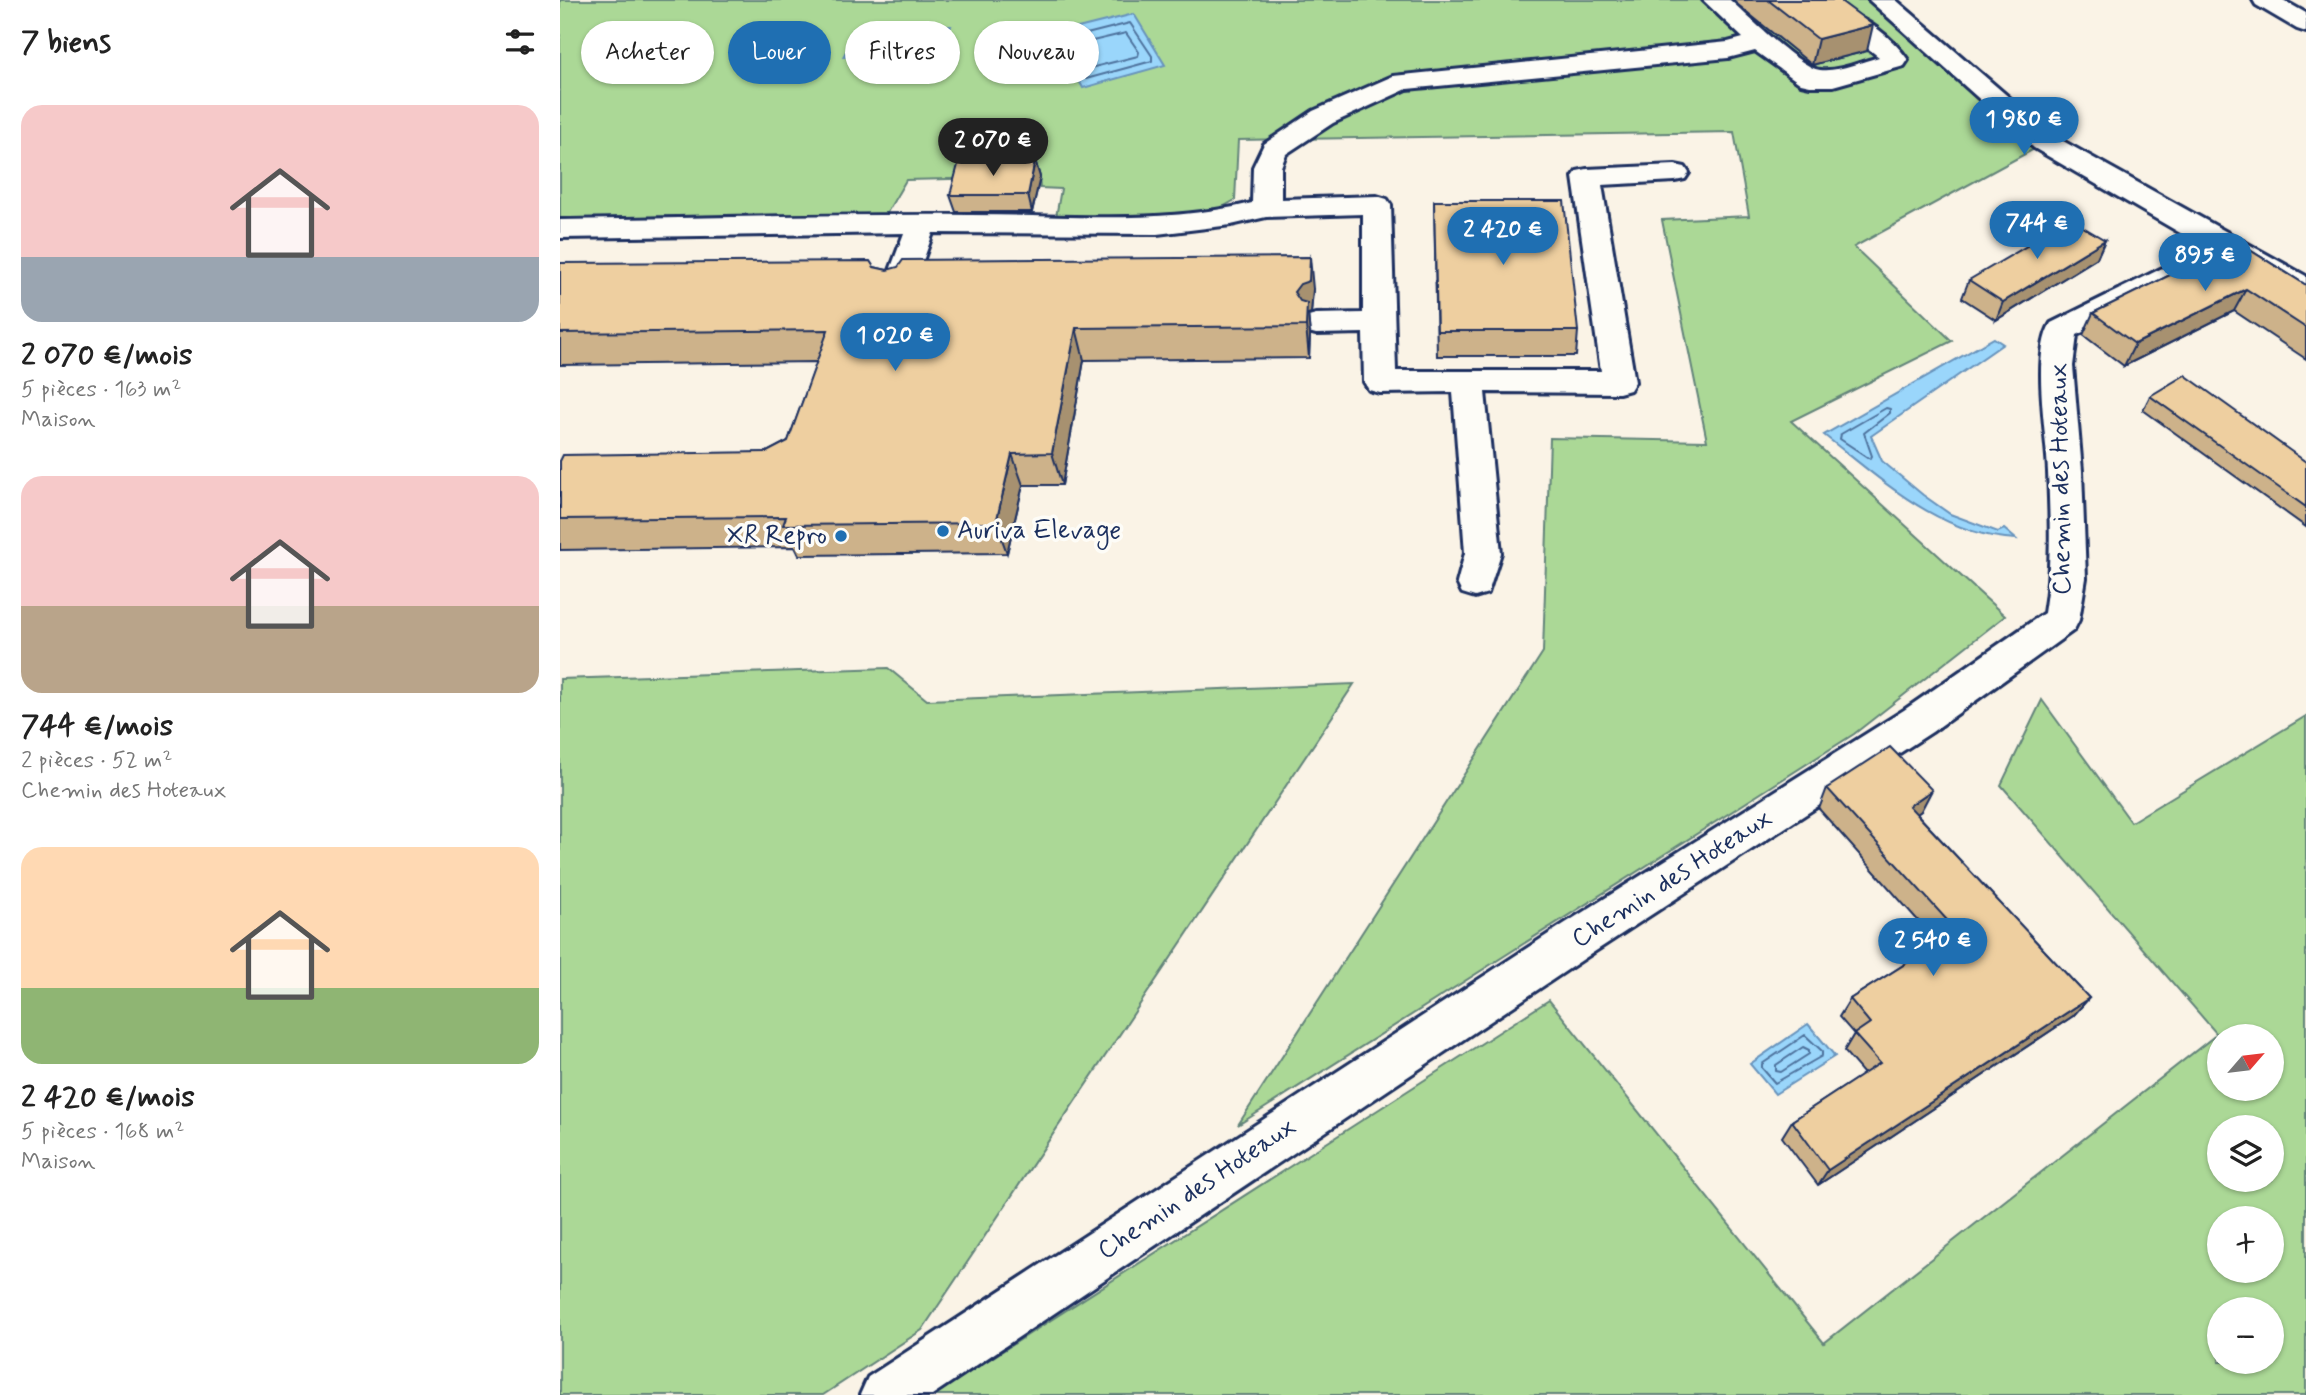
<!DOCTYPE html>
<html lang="fr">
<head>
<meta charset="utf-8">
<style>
  body { margin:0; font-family:Mynerve,sans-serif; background:#f2f2f2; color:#222; height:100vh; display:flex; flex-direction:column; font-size:26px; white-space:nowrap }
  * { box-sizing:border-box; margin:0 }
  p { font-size:23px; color:#767676 }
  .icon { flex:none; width:38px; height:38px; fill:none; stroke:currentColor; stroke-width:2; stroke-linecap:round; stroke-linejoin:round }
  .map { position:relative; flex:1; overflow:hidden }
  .side { display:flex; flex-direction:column; background:#fff; width:560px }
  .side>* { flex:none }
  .banner { position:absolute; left:21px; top:21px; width:665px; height:63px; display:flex; gap:14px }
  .needle { width:46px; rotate:62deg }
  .fabs { position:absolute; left:1647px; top:1024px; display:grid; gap:14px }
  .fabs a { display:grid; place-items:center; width:77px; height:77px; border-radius:50%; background:#fff; box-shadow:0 2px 5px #0004; font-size:35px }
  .price { position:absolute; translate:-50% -60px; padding:0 16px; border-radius:24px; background:#1f6fb2; color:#fff; font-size:23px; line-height:46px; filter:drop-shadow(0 2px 4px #0008) }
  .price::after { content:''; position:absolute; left:50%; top:42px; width:21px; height:16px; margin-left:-10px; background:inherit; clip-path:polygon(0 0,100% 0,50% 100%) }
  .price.current { background:#222; color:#fff }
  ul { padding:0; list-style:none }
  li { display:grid; align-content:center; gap:14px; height:371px; padding:0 21px }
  li span { display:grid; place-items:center; height:217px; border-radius:21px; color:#555 }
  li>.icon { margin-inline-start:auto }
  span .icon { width:126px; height:126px; fill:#fffc; stroke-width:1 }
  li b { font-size:30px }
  h2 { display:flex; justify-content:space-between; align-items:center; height:84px; padding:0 21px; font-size:30px }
  .pill { padding:0 24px; border-radius:32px; background:#fff; box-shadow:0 2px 5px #0004; font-size:24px; line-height:63px }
  .pill.current { background:#1f6fb2; color:#fff }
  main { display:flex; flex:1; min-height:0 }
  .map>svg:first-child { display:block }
  .green { fill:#abd896; stroke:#63847a; stroke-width:2; fill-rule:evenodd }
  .water { fill:#9ad6fb; stroke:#6793bc; stroke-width:2 }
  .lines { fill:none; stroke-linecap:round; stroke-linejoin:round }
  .shore { stroke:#4e729d; stroke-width:2 }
  .minor-casing { stroke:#1b2f5e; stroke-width:6 }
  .minor { fill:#fdfcf7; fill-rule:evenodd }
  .wall { fill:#cdb28a; stroke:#1b2f5e; stroke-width:2 }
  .shaded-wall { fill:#a79170; stroke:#1b2f5e; stroke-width:2 }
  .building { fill:#eecfa0; stroke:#1b2f5e; stroke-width:2 }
  .poi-dot { fill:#1f6fb2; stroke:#fdfcf7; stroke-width:2.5 }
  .labels { text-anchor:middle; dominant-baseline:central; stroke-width:7; stroke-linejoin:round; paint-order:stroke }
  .street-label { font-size:26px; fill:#1b2f5e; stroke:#fdfcf7 }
  .poi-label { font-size:26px; fill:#1b2f5e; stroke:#fdfcf7; text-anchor:start }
</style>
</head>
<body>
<main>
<section class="side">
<h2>7 biens<svg class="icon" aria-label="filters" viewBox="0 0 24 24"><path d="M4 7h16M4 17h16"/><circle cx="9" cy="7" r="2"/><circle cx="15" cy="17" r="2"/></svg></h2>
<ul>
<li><span style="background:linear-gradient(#f6c9c9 70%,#9aa5b1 0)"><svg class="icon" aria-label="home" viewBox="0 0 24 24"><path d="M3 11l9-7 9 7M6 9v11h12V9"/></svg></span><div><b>2 070 €/mois</b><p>5 pièces · 163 m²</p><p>Maison</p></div></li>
<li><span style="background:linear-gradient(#f6c9c9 60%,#b9a48a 0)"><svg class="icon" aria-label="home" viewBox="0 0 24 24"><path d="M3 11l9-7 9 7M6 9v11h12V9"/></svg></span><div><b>744 €/mois</b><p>2 pièces · 52 m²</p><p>Chemin des Hoteaux</p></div></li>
<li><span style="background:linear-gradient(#ffd9b3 65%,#8fb573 0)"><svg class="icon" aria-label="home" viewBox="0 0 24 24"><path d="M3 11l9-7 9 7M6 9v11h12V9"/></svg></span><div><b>2 420 €/mois</b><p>5 pièces · 168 m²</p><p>Maison</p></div></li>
</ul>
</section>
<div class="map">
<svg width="1746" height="1395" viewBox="0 0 1746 1395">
  <rect width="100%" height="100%" fill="#faf3e6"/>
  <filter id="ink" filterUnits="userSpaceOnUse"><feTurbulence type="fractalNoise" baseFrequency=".0143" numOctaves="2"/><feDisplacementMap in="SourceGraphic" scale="14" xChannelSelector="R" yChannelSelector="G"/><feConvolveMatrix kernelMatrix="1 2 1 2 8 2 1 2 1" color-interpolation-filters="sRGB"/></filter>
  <g filter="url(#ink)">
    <!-- green -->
    <g class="green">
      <polygon points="0,0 1308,0 1476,148 1294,247 1392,341 1231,421 1445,616 1294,734 678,1125 983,652 990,438 1147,441 1102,220 1189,216 1174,132 678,140 675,200 648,215 496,217 501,189 480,188 479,177 346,180 325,216 0,221"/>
      <polygon points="328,668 367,700 794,684 362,1330 263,1395 0,1395 0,679"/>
      <path d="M1482 700 1571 822 1746 716V1395H374L989 1000 1264 1343 1657 1034 1441 785ZM1712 1036V1088H1659V1036ZM1712 1127V1180H1659V1127ZM1659 1218H1712V1270H1659ZM1659 1309H1712V1362H1659Z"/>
    </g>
    <!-- water -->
    <g class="water">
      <polygon points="574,14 605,65 523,88 494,34"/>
      <polygon points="391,26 381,54 283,57 299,28"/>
      <path d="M1434 338 1443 344 1311 436 1322 461 1363 495 1390 514 1438 532 1444 529 1456 539C1379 535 1322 480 1264 435Z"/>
      <polygon points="1248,1024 1275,1056 1215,1094 1190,1064"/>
    </g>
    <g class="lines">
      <!-- shore -->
      <g class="shore">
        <polygon points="570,23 592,56 592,61 526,79 507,39"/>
        <polygon points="376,33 379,37 374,47 298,47 305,35"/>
        <polygon points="566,33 579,52 578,56 530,68 519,48 520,44"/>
        <polygon points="1326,408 1330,409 1330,413 1304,433 1312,456 1310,459 1280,439 1281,434"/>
        <polygon points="1245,1035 1262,1051 1262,1056 1215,1083 1202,1068 1202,1064"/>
        <polygon points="1243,1047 1249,1050 1249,1054 1221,1072 1216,1071 1216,1065"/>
      </g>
      <!-- minor casing -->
      <g class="minor-casing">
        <g id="minor">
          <path d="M1143 0H1170C1187 15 1240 68 1260 70 1279 72 1300 62 1319 57L1278 25 1274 20 1278 15C1301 9 1336 42 1348 60L1344 66 1273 86H1250L1241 84 1195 51 1168 58 847 89 773 123 726 154 721 167V199L817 196 827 199 831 205 836 371H1041L1013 177 1017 171 1027 169 1115 165 1125 167 1129 173 1125 179 1115 181 1042 185 1075 382 1070 390 1059 393 925 392 941 553 928 593 915 597 902 593 897 583 905 553 893 392 820 393 809 390 804 382 803 333 756 334 745 331 740 324 745 317 756 314 803 313V214L706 217 671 225 597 234 373 233 353 289 349 296 338 299 327 296 323 289 344 233 0 238V220C137 218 274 214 410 215 504 215 600 225 692 203L693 167 704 144 753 111 833 76 1168 42 1183 38Z"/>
          <path d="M1309 0H1336L1494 136 1746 276V301L1735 298 1716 284 1663 256 1657 266 1517 335 1513 366 1522 471 1526 578 1519 620 1514 630 1372 732 1034 952 372 1395H300L308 1377 1004 924 1344 710 1484 613C1492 566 1490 519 1488 472 1487 435 1471 354 1491 323L1635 252 1641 245 1474 148Z"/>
          <polygon points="1693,0 1723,0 1746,13 1746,32 1737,29 1696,5"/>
        </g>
      </g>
      <!-- minor -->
      <use href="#minor" class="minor"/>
    </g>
    <!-- wall -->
    <g class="wall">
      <polygon points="1172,0 1282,0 1307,51 1252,65"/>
      <polygon points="475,160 480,177 472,212 396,212 390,195"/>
      <polygon points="874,201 1018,331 1016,356 877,356"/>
      <polygon points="1545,240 1537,258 1436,320 1402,298 1409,280"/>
      <polygon points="1677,242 1746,285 1746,359 1674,311 1564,366 1523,335 1533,313"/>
      <polygon points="0,263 314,267 327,270 753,289 751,313 748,314 750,335 749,358 524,360 502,485 463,485 447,553 239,555 235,547 0,550 0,461 207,452 228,441 257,362 0,365"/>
      <polygon points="1590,396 1746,462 1746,527 1583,410"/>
      <polygon points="1267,788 1361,811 1357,814 1529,998 1513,1016 1258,1185 1222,1137 1232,1121 1304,1074 1284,1051 1294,1034 1279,1017 1290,999 1378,943 1259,809"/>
    </g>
    <!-- shaded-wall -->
    <g class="shaded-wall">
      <polygon points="1313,25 1307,51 1252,65 1258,39"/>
      <polygon points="475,160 480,177 472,212 468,195"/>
      <polygon points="1545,240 1537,258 1436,320 1443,302"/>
      <polygon points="750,257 753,289 751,313 748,314 750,335 749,358 746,326 734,292"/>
      <polygon points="1686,289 1674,311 1564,366 1575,344"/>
      <polygon points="516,328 524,360 502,485 492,453"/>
      <polygon points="452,454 463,485 447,553 436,523"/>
      <polygon points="1372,790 1361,811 1338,827 1349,806"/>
      <polygon points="1529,998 1513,1016 1258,1185 1268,1170"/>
    </g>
    <!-- building -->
    <g class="building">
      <polygon points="1208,0 1282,0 1282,2 1313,25 1258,39"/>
      <polygon points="475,160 468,195 390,195 399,161"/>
      <polygon points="874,201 1004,201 1018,331 877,331"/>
      <polygon points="1511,220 1545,240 1443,302 1409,280"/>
      <polygon points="1677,242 1746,285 1746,328 1686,289 1575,344 1533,313"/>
      <polygon points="750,257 749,281 740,284 734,292 740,301 747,303 746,326 516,328 492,453 452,454 436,523 223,525 226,517 0,519 0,461 3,455 207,452 228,441 268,330 0,333 0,263 310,261 314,267 327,270 338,267 343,260"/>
      <polygon points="1625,375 1746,462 1746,507 1590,396"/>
      <polygon points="1330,747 1372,790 1349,806 1529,998 1268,1170 1232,1121 1320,1063 1294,1034 1310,1023 1290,999 1397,931 1267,788"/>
    </g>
  </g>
  <!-- markers -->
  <g class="poi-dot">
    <circle cx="383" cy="531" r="7"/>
    <circle cx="281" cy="536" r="7"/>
  </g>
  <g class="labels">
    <!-- street labels -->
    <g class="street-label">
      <text transform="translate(1501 479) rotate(-91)">Chemin des Hoteaux</text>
      <text transform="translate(1112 879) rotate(-33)">Chemin des Hoteaux</text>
      <text transform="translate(637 1189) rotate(-34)">Chemin des Hoteaux</text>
    </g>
    <!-- poi labels -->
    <g class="poi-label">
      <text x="397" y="531">Auriva Elevage</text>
      <text x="267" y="536" text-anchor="end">XR Repro</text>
    </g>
  </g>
</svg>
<div class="fabs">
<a><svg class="needle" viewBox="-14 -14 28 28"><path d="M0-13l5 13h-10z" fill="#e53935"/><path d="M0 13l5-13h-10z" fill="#767676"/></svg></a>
<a><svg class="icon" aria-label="layers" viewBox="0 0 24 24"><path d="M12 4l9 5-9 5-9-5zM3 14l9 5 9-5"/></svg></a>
<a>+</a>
<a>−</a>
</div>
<b class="price" style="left:1464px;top:157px">1 980 €</b>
<b class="price current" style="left:433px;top:178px">2 070 €</b>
<b class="price" style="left:1477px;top:261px">744 €</b>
<b class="price" style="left:943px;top:267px">2 420 €</b>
<b class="price" style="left:1645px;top:293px">895 €</b>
<b class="price" style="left:335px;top:373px">1 020 €</b>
<b class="price" style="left:1373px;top:978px">2 540 €</b>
<div class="banner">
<a class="pill">Acheter</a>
<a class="pill current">Louer</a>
<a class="pill">Filtres</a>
<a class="pill">Nouveau</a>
</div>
</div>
</main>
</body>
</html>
